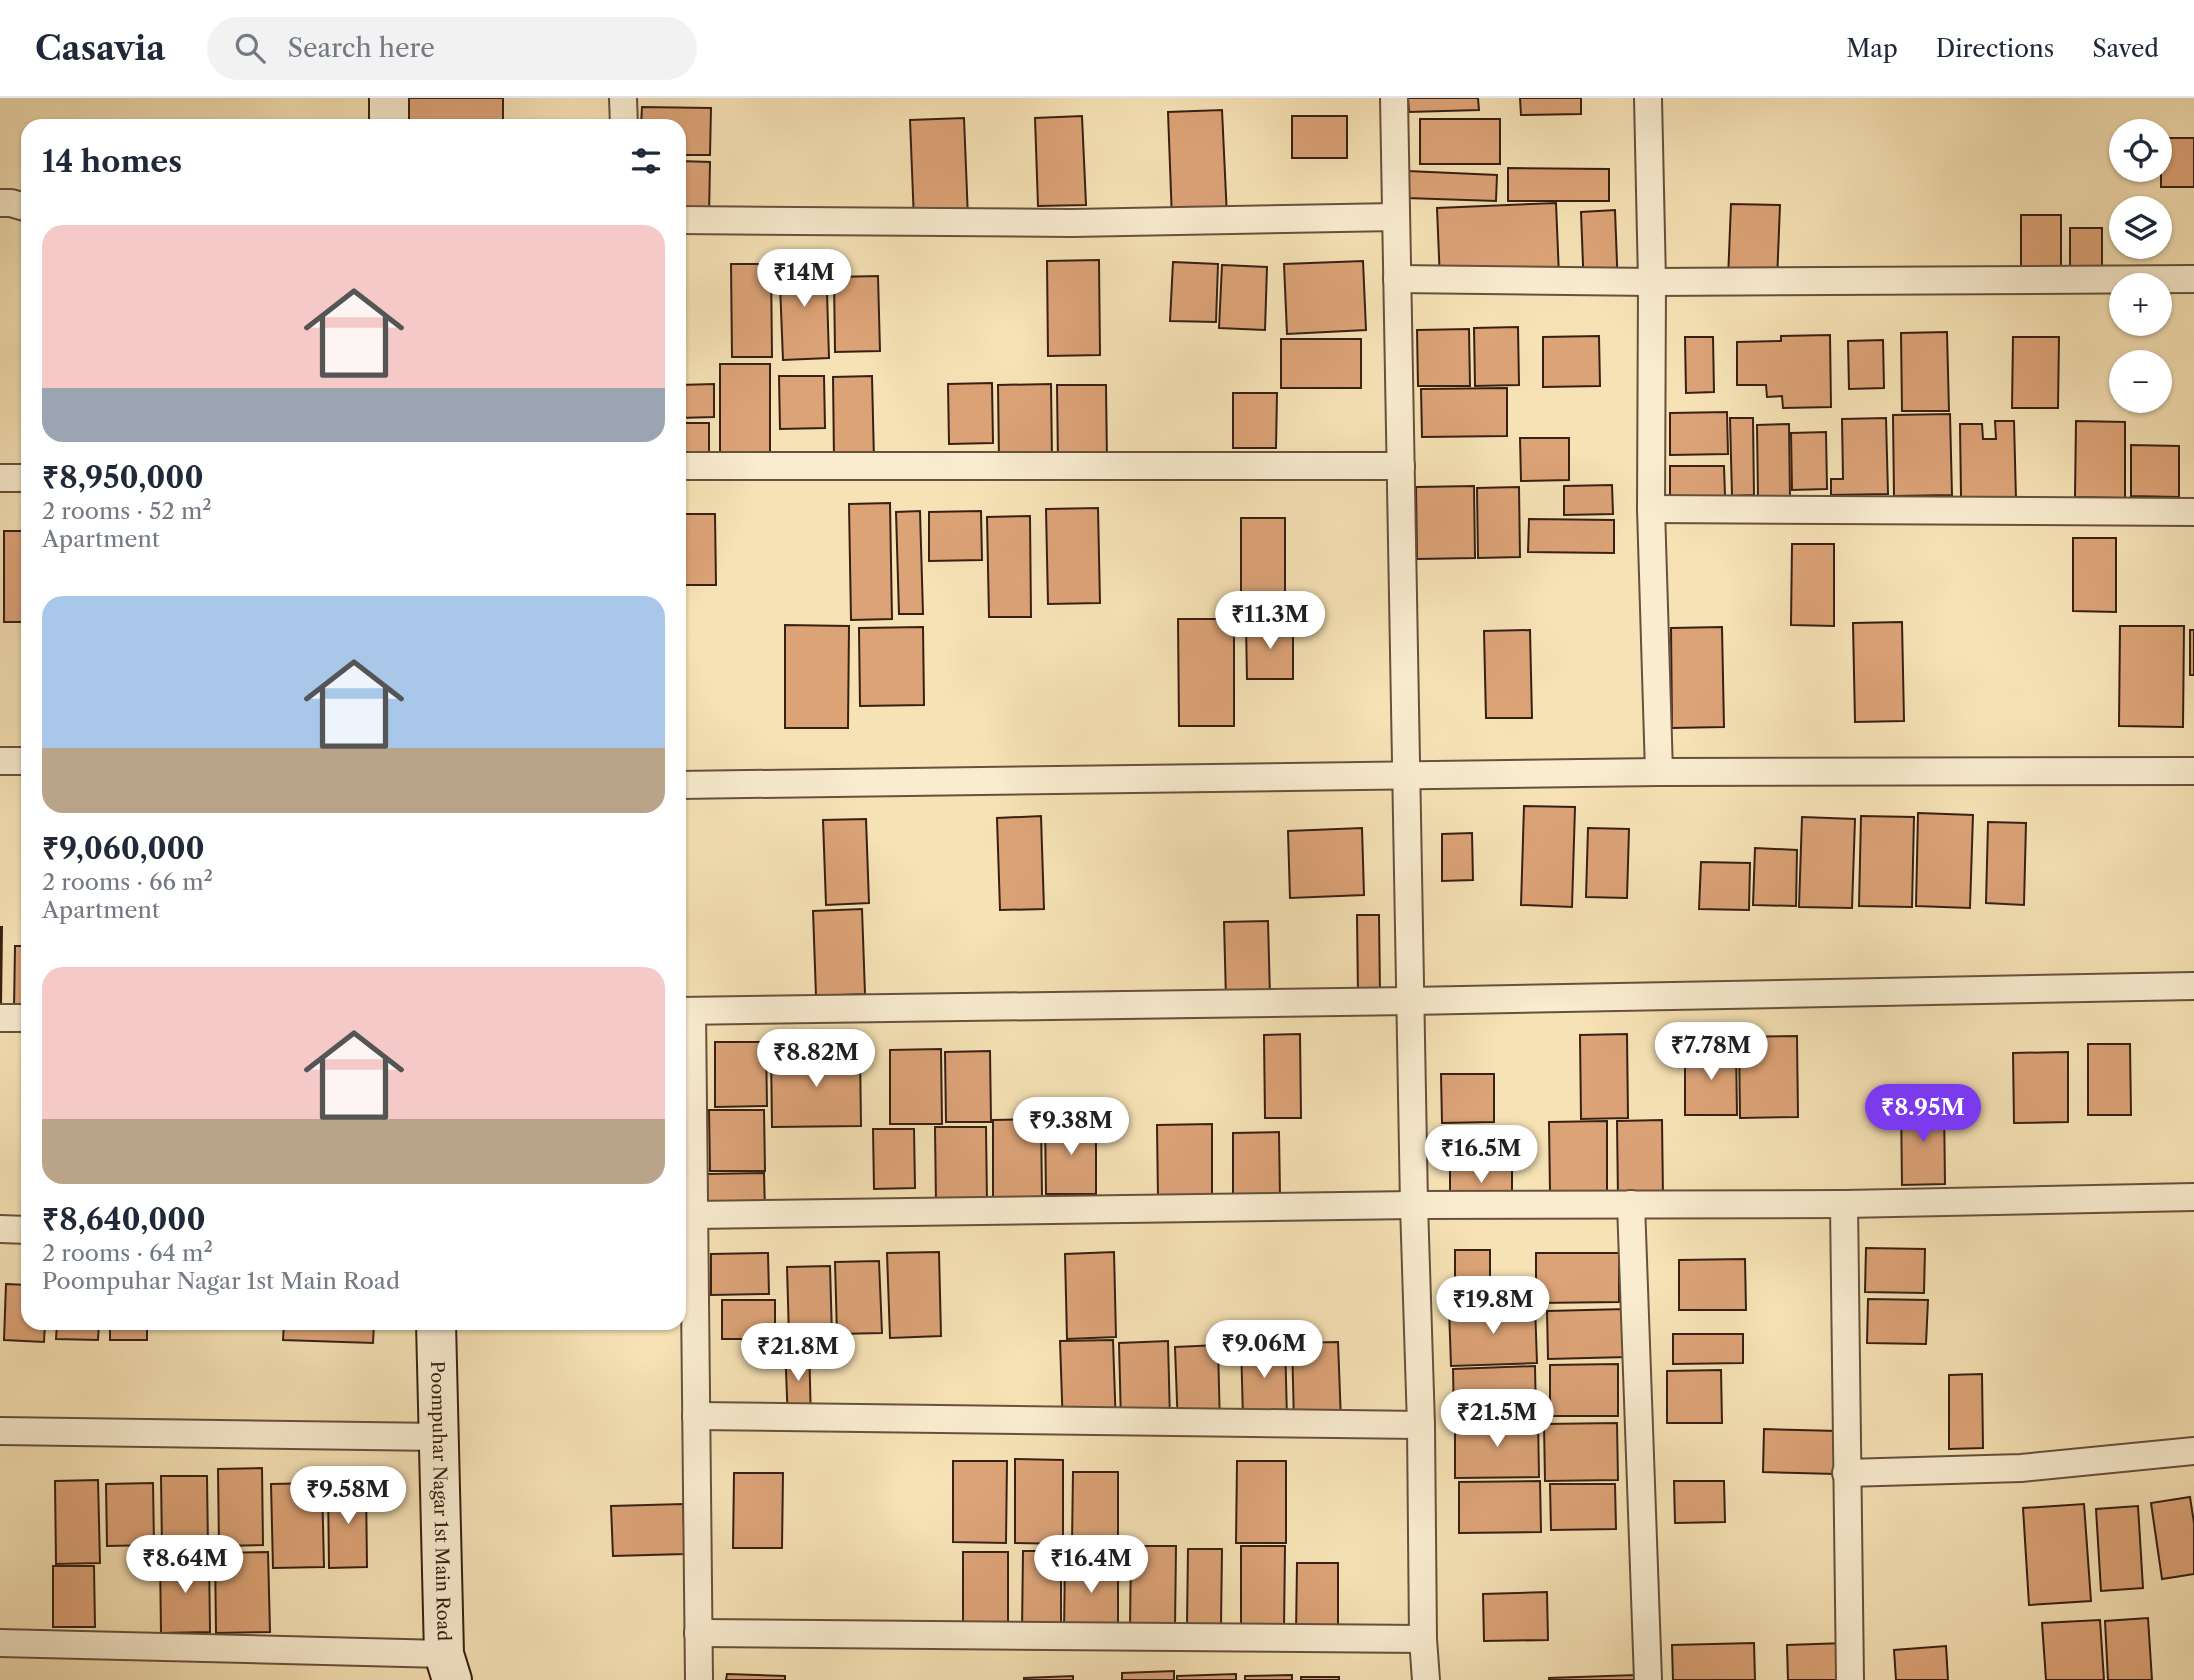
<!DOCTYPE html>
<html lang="en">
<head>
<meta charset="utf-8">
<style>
  body { margin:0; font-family:"Libre Caslon Text",serif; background:#f2f2f3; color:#1f2937; height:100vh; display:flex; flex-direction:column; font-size:26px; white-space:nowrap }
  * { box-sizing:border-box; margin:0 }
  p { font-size:23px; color:#747a83 }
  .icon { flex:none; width:38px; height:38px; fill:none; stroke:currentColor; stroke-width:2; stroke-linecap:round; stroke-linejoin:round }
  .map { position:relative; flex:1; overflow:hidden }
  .details { position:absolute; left:21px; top:21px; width:665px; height:1211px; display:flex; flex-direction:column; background:#fff; border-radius:21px; box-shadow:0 2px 5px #0004 }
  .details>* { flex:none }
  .buttons { position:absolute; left:2109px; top:21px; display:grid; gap:14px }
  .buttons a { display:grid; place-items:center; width:63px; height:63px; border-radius:50%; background:#fff; box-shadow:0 2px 5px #0004; font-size:35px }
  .price { position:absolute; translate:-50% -60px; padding:0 16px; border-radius:24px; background:#fff; color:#222; font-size:23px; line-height:46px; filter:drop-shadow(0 2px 4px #0008) }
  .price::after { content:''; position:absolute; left:50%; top:42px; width:21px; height:16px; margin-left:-10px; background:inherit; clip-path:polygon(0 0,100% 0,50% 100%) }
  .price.active { background:#7c3aed; color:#fff }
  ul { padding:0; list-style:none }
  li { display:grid; align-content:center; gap:14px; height:371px; padding:0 21px }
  li span { display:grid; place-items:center; height:217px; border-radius:21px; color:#555 }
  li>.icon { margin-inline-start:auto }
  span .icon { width:126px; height:126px; fill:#fffc; stroke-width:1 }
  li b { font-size:30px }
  h2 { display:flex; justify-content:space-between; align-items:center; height:84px; padding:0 21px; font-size:30px }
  header { display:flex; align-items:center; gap:42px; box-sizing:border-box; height:98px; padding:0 35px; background:#fff; border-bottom:2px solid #e0e1e3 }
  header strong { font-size:33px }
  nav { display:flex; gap:38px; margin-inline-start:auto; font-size:24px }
  .search { width:490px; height:63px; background:#f2f2f3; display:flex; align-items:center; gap:18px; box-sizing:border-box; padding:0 24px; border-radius:38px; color:#747a83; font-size:26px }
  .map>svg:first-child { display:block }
  .building { fill:#dca377; stroke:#372014; stroke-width:2 }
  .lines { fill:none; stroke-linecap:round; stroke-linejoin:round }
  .street-casing { stroke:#67503c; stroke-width:30 }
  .secondary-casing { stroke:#372014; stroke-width:42 }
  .street { stroke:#f9eccf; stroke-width:26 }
  .secondary { stroke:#f9eccf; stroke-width:38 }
  .labels { text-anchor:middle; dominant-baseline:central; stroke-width:5; stroke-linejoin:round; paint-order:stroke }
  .street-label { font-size:18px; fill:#372014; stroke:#f9eccf }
</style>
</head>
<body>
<header>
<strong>Casavia</strong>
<div class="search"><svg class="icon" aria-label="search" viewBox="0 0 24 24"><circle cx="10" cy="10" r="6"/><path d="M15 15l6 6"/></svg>Search here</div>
<nav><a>Map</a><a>Directions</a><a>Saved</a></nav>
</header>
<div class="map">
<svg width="2194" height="1582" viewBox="0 0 2194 1582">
  <rect width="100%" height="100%" fill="#f6e2b5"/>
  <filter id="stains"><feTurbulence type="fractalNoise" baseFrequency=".00286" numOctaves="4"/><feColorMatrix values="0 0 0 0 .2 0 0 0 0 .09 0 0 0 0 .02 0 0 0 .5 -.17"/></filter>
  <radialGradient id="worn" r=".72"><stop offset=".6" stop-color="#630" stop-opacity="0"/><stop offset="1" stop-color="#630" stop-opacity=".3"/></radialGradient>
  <!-- building -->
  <g class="building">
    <polygon points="396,0 503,0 503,28 395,28"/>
    <polygon points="1408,0 1478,0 1479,12 1409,14"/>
    <polygon points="1520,0 1581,0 1581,16 1521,17"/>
    <polygon points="642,9 711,10 710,57 679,57 679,28 641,28"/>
    <polygon points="1222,12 1227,119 1172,122 1168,14"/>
    <polygon points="1082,18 1086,107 1038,108 1035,20"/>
    <rect x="1292" y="18" width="55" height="42"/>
    <polygon points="964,20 968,120 914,123 910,22"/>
    <rect x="1420" y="21" width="80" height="45"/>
    <rect x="2161" y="40" width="33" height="49"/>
    <polygon points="679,63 710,64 709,120 679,120"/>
    <polygon points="1508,70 1609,71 1609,103 1508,103"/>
    <polygon points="1407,73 1497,77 1496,103 1406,100"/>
    <polygon points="1556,105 1559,178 1440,183 1437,110"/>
    <polygon points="1731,106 1780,107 1777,183 1728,181"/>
    <polygon points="1615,112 1618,192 1584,193 1581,114"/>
    <rect x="2021" y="117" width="40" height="62"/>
    <rect x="2070" y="130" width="32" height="49"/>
    <polygon points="826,161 829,260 783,262 779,162"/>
    <polygon points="1099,162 1100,257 1048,258 1047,163"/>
    <polygon points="1363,163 1366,232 1287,236 1284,166"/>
    <polygon points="1173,164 1218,166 1216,224 1170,223"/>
    <polygon points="731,166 771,166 772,259 732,259"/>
    <polygon points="1222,167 1267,169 1265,232 1219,230"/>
    <polygon points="878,178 880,253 835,254 834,179"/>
    <polygon points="1518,229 1519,287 1475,288 1474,230"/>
    <polygon points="1469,231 1470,288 1418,288 1417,232"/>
    <polygon points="1947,234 1949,313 1902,313 1901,235"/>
    <polygon points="1830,237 1831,309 1783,310 1782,298 1767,299 1766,287 1737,287 1737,244 1781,243 1781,238"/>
    <polygon points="1599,238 1600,288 1543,289 1543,239"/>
    <polygon points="1685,239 1713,239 1714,294 1686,295"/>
    <polygon points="2013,239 2059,239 2058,310 2012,310"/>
    <rect x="1281" y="241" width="80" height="49"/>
    <polygon points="1883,242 1884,290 1849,291 1848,243"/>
    <rect x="720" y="266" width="50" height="94"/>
    <polygon points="779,278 824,278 825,330 780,331"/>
    <polygon points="872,278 874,362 834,362 833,279"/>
    <polygon points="992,285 993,345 949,346 948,286"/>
    <polygon points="714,286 714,319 679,320 679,287"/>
    <polygon points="1051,286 1052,362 999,363 998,287"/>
    <polygon points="1057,287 1106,287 1107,364 1058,365"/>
    <polygon points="1507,290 1507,338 1422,339 1421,291"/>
    <polygon points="1233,295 1277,295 1276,350 1233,350"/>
    <polygon points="1727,314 1728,356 1670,357 1670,315"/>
    <polygon points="1950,316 1952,397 1894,398 1893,317"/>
    <polygon points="1730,320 1753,320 1754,397 1732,398"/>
    <polygon points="1886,320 1888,396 1831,397 1831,381 1843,381 1842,321"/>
    <polygon points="1995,323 2014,323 2016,402 1975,402 1975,399 1961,399 1960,326 1982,326 1983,341 1996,341"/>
    <polygon points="2076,323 2125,324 2125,400 2075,399"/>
    <rect x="679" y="325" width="30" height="35"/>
    <polygon points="1789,326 1790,400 1758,400 1757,327"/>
    <polygon points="1826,334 1827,391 1792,392 1791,335"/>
    <polygon points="1520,340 1569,340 1569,382 1521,383"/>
    <polygon points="2131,347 2179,348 2179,399 2131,398"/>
    <polygon points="1670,368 1724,368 1725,398 1670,398"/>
    <polygon points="1612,387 1613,416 1564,417 1564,388"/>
    <polygon points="1474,388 1475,460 1417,461 1416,389"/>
    <polygon points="1519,389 1520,459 1478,460 1477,390"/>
    <polygon points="890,405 892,521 851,522 849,406"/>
    <polygon points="1098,410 1100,505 1048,506 1046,411"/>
    <polygon points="920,413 923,516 899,516 896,414"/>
    <polygon points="981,413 982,462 929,463 929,414"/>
    <polygon points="679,416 715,416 716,487 679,487"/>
    <polygon points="1030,418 1031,519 989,519 987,419"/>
    <rect x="1241" y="420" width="44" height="89"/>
    <polygon points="1529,421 1614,422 1614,455 1528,454"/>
    <rect x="4" y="433" width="24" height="91"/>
    <polygon points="2073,440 2116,440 2116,514 2073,513"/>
    <polygon points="1792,446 1834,446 1834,528 1791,527"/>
    <polygon points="1178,521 1234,521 1234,628 1179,628"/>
    <polygon points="1902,524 1904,623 1855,624 1853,525"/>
    <polygon points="1293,525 1293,581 1247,581 1246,526"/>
    <polygon points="785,527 849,528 848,630 785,630"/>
    <polygon points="2120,528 2184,528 2183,629 2119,628"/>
    <polygon points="923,529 924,607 860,608 859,530"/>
    <polygon points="1722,529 1724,629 1672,630 1671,530"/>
    <polygon points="1530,532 1532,620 1486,620 1484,533"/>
    <rect x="2190" y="532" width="4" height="45"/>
    <polygon points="1524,708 1575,709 1572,809 1521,807"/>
    <polygon points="1918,715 1973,717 1970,810 1916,808"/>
    <polygon points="1041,718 1044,811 1000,812 997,720"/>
    <polygon points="1861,718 1914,719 1912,809 1859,808"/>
    <polygon points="1802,719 1855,721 1852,810 1799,809"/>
    <polygon points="866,721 869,805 826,807 823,722"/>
    <polygon points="1988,724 2026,725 2024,807 1986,805"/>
    <polygon points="1362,730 1364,797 1290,800 1288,733"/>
    <polygon points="1588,730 1629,731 1627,800 1586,799"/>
    <polygon points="1472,735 1473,782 1442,783 1442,736"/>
    <polygon points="1755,750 1797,752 1796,808 1753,807"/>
    <polygon points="1701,764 1750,765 1749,812 1699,811"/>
    <polygon points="862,811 865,896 816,898 813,813"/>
    <polygon points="1357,817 1379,817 1380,897 1358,898"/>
    <polygon points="1268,823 1270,899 1226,901 1224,824"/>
    <polygon points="0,829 2,829 1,907 0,907"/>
    <polygon points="15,848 28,848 28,911 14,911"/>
    <polygon points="1300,936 1301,1020 1265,1020 1264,937"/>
    <polygon points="1627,936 1628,1020 1581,1021 1580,937"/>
    <polygon points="1797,938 1798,1019 1740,1020 1739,939"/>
    <polygon points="715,944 766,944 767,1008 715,1009"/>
    <polygon points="2088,946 2130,946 2131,1017 2088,1017"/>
    <polygon points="1736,950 1737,1017 1685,1017 1685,951"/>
    <polygon points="941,951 942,1026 890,1026 890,952"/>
    <polygon points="771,953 860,953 861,1028 772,1029"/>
    <polygon points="990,953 991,1024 946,1024 945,954"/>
    <polygon points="2068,954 2068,1024 2014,1025 2013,955"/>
    <polygon points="1441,976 1494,976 1494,1024 1442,1025"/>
    <polygon points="1901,1005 1944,1005 1945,1086 1902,1087"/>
    <polygon points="709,1012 764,1012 765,1073 710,1073"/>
    <polygon points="1041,1021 1042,1099 993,1099 993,1022"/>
    <polygon points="1096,1021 1096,1096 1046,1096 1045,1022"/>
    <polygon points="1662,1022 1663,1100 1618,1101 1617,1023"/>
    <polygon points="1607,1023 1607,1093 1550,1094 1549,1024"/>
    <polygon points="1212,1026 1212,1102 1158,1102 1157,1027"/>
    <polygon points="935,1029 986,1029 987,1105 936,1106"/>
    <polygon points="873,1031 914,1031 915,1090 874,1091"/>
    <polygon points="1511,1031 1512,1068 1438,1069 1438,1032"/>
    <polygon points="1279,1034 1280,1100 1233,1100 1233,1035"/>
    <polygon points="1512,1069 1512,1104 1450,1104 1450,1070"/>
    <polygon points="764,1075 765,1113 708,1113 707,1076"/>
    <polygon points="1866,1150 1925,1151 1924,1195 1865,1194"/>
    <polygon points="1455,1152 1490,1152 1490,1205 1455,1206"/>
    <polygon points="939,1154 941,1238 890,1240 887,1155"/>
    <polygon points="1114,1154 1116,1239 1067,1241 1065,1156"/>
    <polygon points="768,1155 769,1196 711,1197 711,1156"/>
    <polygon points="1536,1155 1619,1155 1619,1204 1536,1205"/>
    <polygon points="1745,1161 1746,1212 1679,1212 1679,1162"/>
    <polygon points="879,1163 882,1235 837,1236 835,1164"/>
    <polygon points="830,1168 832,1238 789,1239 787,1169"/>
    <polygon points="6,1186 28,1187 28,1225 45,1225 44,1244 4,1242"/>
    <polygon points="1868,1201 1928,1202 1926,1246 1867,1245"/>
    <rect x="722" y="1202" width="53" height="39"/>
    <polygon points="1535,1207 1537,1265 1451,1268 1449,1210"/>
    <polygon points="1626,1211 1628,1259 1548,1261 1547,1213"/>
    <polygon points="57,1225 99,1225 98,1242 56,1241"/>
    <rect x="110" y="1225" width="37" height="17"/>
    <polygon points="284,1225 374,1225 373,1245 283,1242"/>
    <polygon points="1673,1236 1743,1236 1743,1265 1673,1266"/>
    <polygon points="1113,1242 1116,1329 1063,1331 1060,1243"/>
    <polygon points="1168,1243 1170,1323 1121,1325 1119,1245"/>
    <polygon points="1285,1243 1287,1320 1243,1321 1241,1245"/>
    <polygon points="1338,1244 1341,1323 1294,1324 1292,1245"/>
    <polygon points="809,1245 811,1325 788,1325 785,1246"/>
    <polygon points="1218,1247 1220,1330 1178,1331 1175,1249"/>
    <polygon points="1618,1266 1618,1318 1550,1318 1550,1267"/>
    <polygon points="1535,1268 1536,1319 1454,1322 1453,1271"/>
    <polygon points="1721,1272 1722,1325 1667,1325 1667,1273"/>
    <polygon points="1982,1276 1983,1350 1949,1351 1949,1277"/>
    <polygon points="1538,1321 1539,1379 1455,1380 1455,1322"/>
    <polygon points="1617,1325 1618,1382 1545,1383 1544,1326"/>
    <polygon points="1764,1331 1838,1333 1836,1376 1763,1374"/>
    <polygon points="1015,1361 1063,1362 1063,1446 1015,1445"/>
    <polygon points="953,1363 1007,1363 1006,1445 953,1444"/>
    <polygon points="1237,1363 1286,1363 1286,1445 1236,1445"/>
    <polygon points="262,1370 263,1447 219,1448 218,1371"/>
    <polygon points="1073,1374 1118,1374 1118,1448 1072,1447"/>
    <polygon points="734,1375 783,1375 782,1450 733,1450"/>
    <polygon points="161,1378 207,1378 208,1450 162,1450"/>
    <polygon points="98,1382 100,1465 56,1466 55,1383"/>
    <polygon points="1540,1383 1541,1434 1459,1435 1459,1384"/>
    <polygon points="1674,1383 1724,1383 1725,1424 1675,1425"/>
    <polygon points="153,1385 154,1447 107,1448 106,1386"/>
    <polygon points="322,1385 324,1469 273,1470 271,1386"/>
    <polygon points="366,1386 367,1469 329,1470 328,1387"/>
    <polygon points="1550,1386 1615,1386 1616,1431 1551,1432"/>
    <polygon points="2190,1399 2194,1425 2194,1476 2162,1481 2151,1405"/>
    <polygon points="683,1406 685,1456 613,1458 611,1408"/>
    <polygon points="2084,1406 2091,1503 2029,1507 2023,1410"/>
    <polygon points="2138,1408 2143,1490 2101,1493 2096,1411"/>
    <polygon points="1131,1448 1176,1448 1175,1531 1130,1530"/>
    <polygon points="1241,1448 1285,1448 1284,1531 1241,1531"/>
    <polygon points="1188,1451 1222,1451 1221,1527 1187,1527"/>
    <polygon points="1023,1453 1061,1453 1061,1534 1022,1534"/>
    <polygon points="268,1454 270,1534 216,1535 215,1455"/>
    <rect x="963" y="1454" width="45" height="76"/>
    <polygon points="209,1458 210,1534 161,1535 160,1459"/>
    <polygon points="1065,1458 1118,1458 1118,1536 1064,1536"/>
    <polygon points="1297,1465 1338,1465 1338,1536 1296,1536"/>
    <polygon points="53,1468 94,1468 95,1529 53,1529"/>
    <polygon points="1547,1494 1548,1542 1484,1543 1483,1496"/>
    <polygon points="2148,1520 2152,1582 2108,1582 2105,1523"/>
    <polygon points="2100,1522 2104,1582 2046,1582 2042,1525"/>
    <polygon points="1754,1545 1755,1582 1673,1582 1672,1547"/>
    <polygon points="1845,1545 1847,1582 1788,1582 1787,1547"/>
    <polygon points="1946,1548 1948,1582 1896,1582 1894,1552"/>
    <polygon points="1174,1573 1174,1582 1122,1582 1122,1575"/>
    <polygon points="727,1576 785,1578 785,1582 726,1582"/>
    <polygon points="1236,1576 1236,1582 1177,1582 1177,1578"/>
    <polygon points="1292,1577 1292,1582 1245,1582 1245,1578"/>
    <polygon points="1636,1577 1636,1582 1549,1582 1549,1580"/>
    <polygon points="1073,1578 1073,1582 1024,1582 1024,1580"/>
    <rect x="1301" y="1579" width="38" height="3"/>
  </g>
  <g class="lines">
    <!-- street casing -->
    <g class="street-casing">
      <g id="street">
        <polyline points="623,0 624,28"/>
        <polyline points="1394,0 1414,1107 1421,1327 1423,1541 1426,1582"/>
        <polyline points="1648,0 1652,184 1651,411 1659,674"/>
        <polyline points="0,105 11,105 28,110"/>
        <polyline points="679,122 1072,125 1396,119"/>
        <polyline points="1397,181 1652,184 2194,181"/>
        <polyline points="679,368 1401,368"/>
        <polyline points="0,380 28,380"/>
        <polyline points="1651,411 2194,414"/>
        <polyline points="0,663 28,663"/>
        <polyline points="679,687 1659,674 2194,673"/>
        <polyline points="679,913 1410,903 2194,888"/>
        <polyline points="692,913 699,1582"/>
        <polyline points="0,920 28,920"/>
        <polyline points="1631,1106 1648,1582"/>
        <polyline points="1844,1106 1850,1582"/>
        <polyline points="694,1117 1414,1107 1844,1106 2194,1099"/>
        <polyline points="0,1131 28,1132"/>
        <polyline points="696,1318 1421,1327"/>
        <polyline points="0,1333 440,1339"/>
        <polyline points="1846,1375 2021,1370 2194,1353"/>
        <polyline points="698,1535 1423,1541"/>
        <polyline points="0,1545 444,1556"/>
      </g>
    </g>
    <!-- secondary casing -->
    <g class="secondary-casing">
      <g id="secondary">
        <polyline points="389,0 389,28"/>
        <path id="s1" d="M436 1225 444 1556 452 1582"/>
      </g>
    </g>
    <!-- street -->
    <use href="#street" class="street"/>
    <!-- secondary -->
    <use href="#secondary" class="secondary"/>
  </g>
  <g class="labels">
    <!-- street labels -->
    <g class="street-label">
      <text stroke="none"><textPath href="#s1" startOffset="178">Poompuhar Nagar 1st Main Road</textPath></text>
    </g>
  </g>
  <rect width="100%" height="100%" filter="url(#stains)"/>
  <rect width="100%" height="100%" fill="url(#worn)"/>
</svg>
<div class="buttons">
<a><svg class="icon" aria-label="locate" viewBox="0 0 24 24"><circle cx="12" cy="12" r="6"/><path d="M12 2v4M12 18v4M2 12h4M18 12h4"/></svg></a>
<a><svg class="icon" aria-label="layers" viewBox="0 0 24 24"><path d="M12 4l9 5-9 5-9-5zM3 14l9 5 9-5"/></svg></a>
<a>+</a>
<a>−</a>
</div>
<b class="price" style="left:804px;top:211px">₹14M</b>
<b class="price" style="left:1270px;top:553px">₹11.3M</b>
<b class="price" style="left:1711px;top:984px">₹7.78M</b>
<b class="price" style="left:816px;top:991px">₹8.82M</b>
<b class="price active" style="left:1923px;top:1046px">₹8.95M</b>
<b class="price" style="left:1071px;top:1059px">₹9.38M</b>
<b class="price" style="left:1481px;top:1087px">₹16.5M</b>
<b class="price" style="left:1493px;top:1238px">₹19.8M</b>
<b class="price" style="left:1264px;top:1282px">₹9.06M</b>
<b class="price" style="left:798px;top:1285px">₹21.8M</b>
<b class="price" style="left:1497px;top:1351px">₹21.5M</b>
<b class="price" style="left:348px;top:1428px">₹9.58M</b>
<b class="price" style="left:185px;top:1497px">₹8.64M</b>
<b class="price" style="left:1091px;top:1497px">₹16.4M</b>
<section class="details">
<h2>14 homes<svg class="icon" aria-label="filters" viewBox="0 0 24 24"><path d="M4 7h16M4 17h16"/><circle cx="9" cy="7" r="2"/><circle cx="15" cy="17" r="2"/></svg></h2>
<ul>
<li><span style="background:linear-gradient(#f6c9c9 75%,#9aa5b1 0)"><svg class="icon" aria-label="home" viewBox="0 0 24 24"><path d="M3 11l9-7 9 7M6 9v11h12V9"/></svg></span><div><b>₹8,950,000</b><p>2 rooms · 52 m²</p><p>Apartment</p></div></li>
<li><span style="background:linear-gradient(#a9c7e8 70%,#b9a48a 0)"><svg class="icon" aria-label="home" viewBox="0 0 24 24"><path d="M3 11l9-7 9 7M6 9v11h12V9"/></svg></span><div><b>₹9,060,000</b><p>2 rooms · 66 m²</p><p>Apartment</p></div></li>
<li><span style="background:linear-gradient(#f6c9c9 70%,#b9a48a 0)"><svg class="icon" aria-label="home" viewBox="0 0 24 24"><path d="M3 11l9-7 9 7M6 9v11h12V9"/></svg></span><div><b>₹8,640,000</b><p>2 rooms · 64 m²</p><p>Poompuhar Nagar 1st Main Road</p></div></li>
</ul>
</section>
</div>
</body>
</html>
